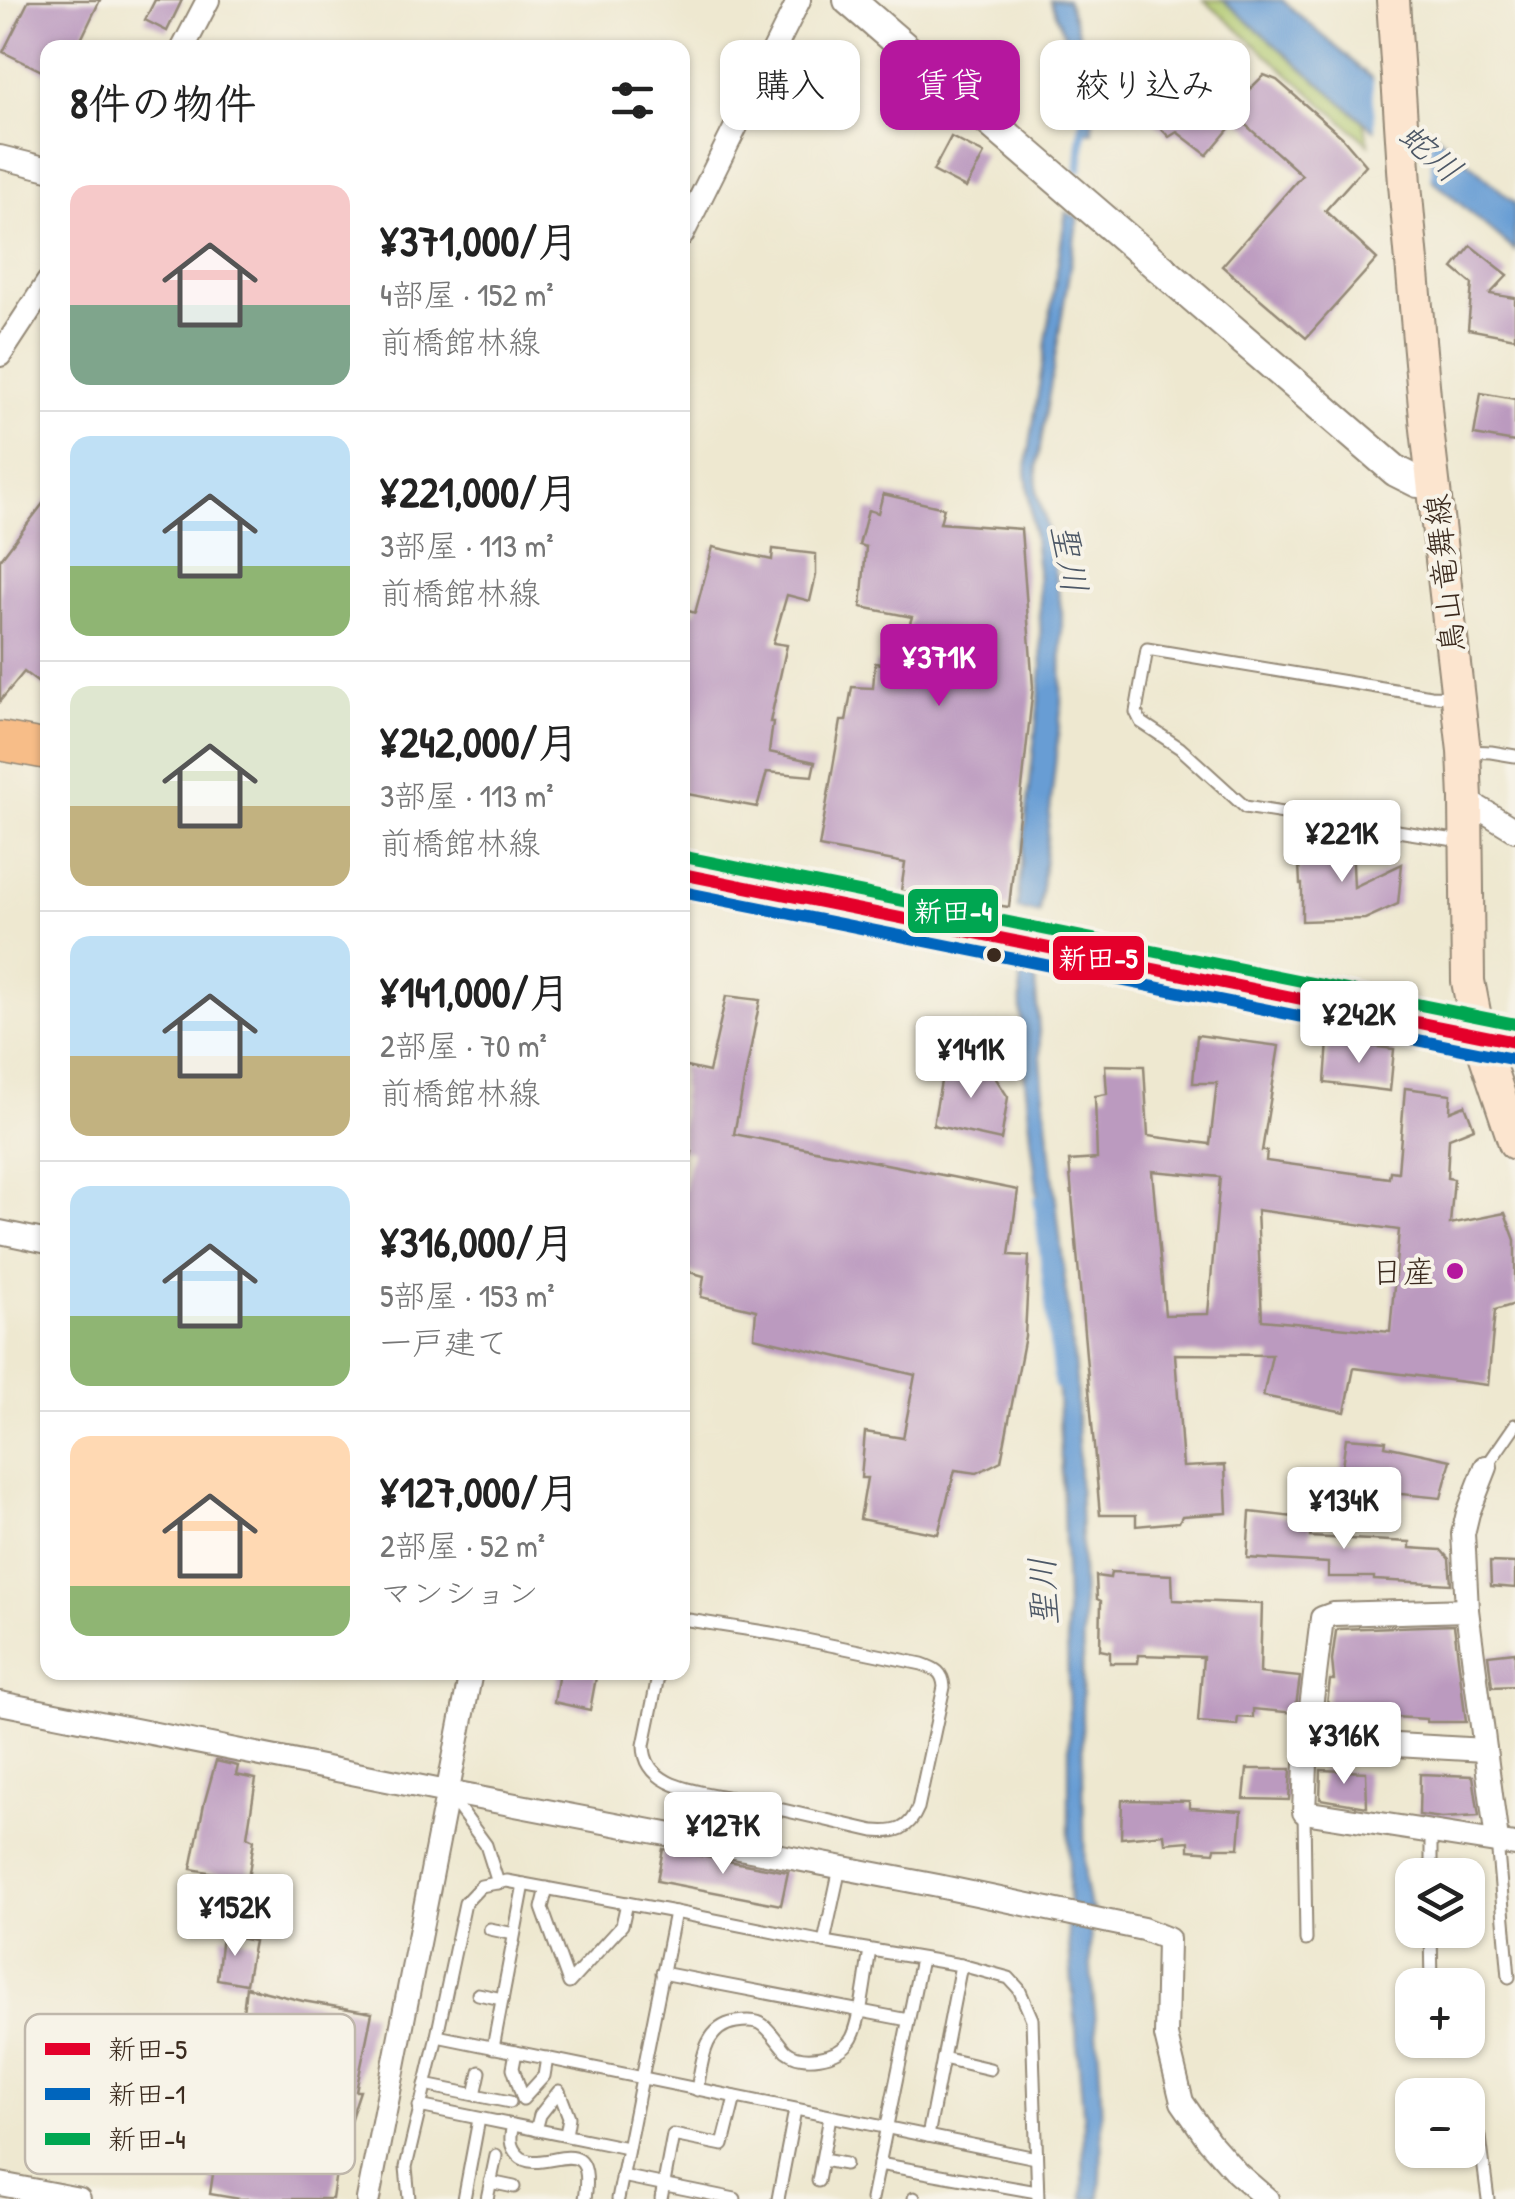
<!DOCTYPE html>
<html lang="ja">
<head>
<meta charset="utf-8">
<style>
  body { margin:0; font-family:"Patrick Hand","Klee One",sans-serif; background:#f2f2f2; color:#222; height:100vh; display:flex; flex-direction:column; font-size:38px; white-space:nowrap }
  * { box-sizing:border-box; margin:0 }
  p { font-size:32px; color:#767676 }
  .icon { flex:none; width:55px; height:55px; fill:none; stroke:currentColor; stroke-width:2; stroke-linecap:round; stroke-linejoin:round }
  .map { position:relative; flex:1; overflow:hidden }
  .side { position:absolute; left:40px; top:40px; width:650px; height:1640px; display:flex; flex-direction:column; background:#fff; border-radius:20px; box-shadow:0 2px 8px #0004 }
  .side>* { flex:none }
  .top-card { position:absolute; left:720px; top:40px; width:645px; height:90px; display:flex; gap:20px }
  .fabs { position:absolute; left:1395px; top:1858px; display:grid; gap:20px }
  .fabs a { display:grid; place-items:center; width:90px; height:90px; border-radius:20px; background:#fff; box-shadow:0 2px 8px #0004; font-size:50px }
  .price { position:absolute; translate:-50% -85px; padding:0 22px; border-radius:10px; background:#fff; color:#222; font-size:32px; line-height:65px; filter:drop-shadow(0 2px 5px #0008) }
  .price::after { content:''; position:absolute; left:50%; top:60px; width:30px; height:22px; margin-left:-15px; background:inherit; clip-path:polygon(0 0,100% 0,50% 100%) }
  .price.selected { background:#b5179e; color:#fff }
  ul { padding:0; list-style:none }
  li { display:flex; align-items:center; gap:30px; height:250px; padding:0 30px }
  li+li { border-top:2px solid #e0e0e0 }
  li span { display:grid; place-items:center; flex:none; width:280px; height:200px; border-radius:20px; color:#555 }
  li>.icon { margin-inline-start:auto }
  span .icon { width:120px; height:120px; fill:#fffc; stroke-width:1 }
  li b { font-size:42px }
  h2 { display:flex; justify-content:space-between; align-items:center; height:120px; padding:0 30px; font-size:42px }
  .tag { padding:0 35px; border-radius:20px; background:#fff; box-shadow:0 2px 8px #0004; font-size:35px; line-height:90px }
  .tag.selected { background:#b5179e; color:#fff }
  .map>svg:first-child { display:block }
  .green { fill:#b1c96f; stroke:#767a46; stroke-width:2.5 }
  .water { fill:#679dd4; stroke:#516479; stroke-width:2.5 }
  .pier { fill:#eee8d0 }
  .lines { fill:none; stroke-linecap:round; stroke-linejoin:round }
  .stream { stroke:#679dd4; stroke-width:9 }
  .building { fill:#bb9abf; fill-rule:evenodd }
  .service-casing { stroke:#948977; stroke-width:15 }
  .minor-casing { stroke:#948977; stroke-width:26 }
  .tertiary-casing { stroke:#948977; stroke-width:34 }
  .secondary-casing { stroke:#948977; stroke-width:36 }
  .primary-casing { stroke:#948977; stroke-width:41 }
  .service { stroke:#fff; stroke-width:11 }
  .minor { stroke:#fff; stroke-width:22 }
  .tertiary { stroke:#fff; stroke-width:30 }
  .secondary { stroke:#fce5cf; stroke-width:32 }
  .primary { stroke:#f7bd88; stroke-width:38 }
  .bus-1-casing { stroke:#f7f3e8; stroke-width:20 }
  .bus-2-casing { stroke:#f7f3e8; stroke-width:20 }
  .bus-3-casing { stroke:#f7f3e8; stroke-width:20 }
  .bus-1 { stroke:#e4002b; stroke-width:12 }
  .bus-2 { stroke:#0065bd; stroke-width:12 }
  .bus-3 { stroke:#00a651; stroke-width:12 }
  .bus-dot { fill:#3b2a1e; stroke:#f7f3e8; stroke-width:4 }
  .poi-dot { fill:#b5179e; stroke:#f7f3e8; stroke-width:4 }
  .labels { text-anchor:middle; dominant-baseline:central; stroke-width:8; stroke-linejoin:round; paint-order:stroke }
  .street-label { font-size:32px; fill:#3b2a1e; stroke:#f7f3e8 }
  .poi-label { font-size:32px; fill:#3b2a1e; stroke:#f7f3e8; text-anchor:end }
  .water-label { font-size:35px; font-style:italic; fill:#4d5867; stroke:#f7f3e8 }
  .key { fill:#f7f3e8; stroke:#bfb7ab; stroke-width:2.5 }
  .key-label { font-size:28px; fill:#3b2a1e }
  .line-badge { stroke:#f7f3e8; stroke-width:4 }
  .badge-label { font-size:28px; text-anchor:middle; font-weight:bold; fill:#fff }
</style>
</head>
<body>
<div class="map">
<svg width="1515" height="2199" viewBox="0 0 1515 2199">
  <rect width="100%" height="100%" fill="#f7f3e8"/>
  <filter id="ink" filterUnits="userSpaceOnUse"><feTurbulence type="fractalNoise" baseFrequency=".01" numOctaves="2"/><feDisplacementMap in="SourceGraphic" scale="20" xChannelSelector="R" yChannelSelector="G"/><feConvolveMatrix kernelMatrix="1 2 1 2 8 2 1 2 1" color-interpolation-filters="sRGB"/></filter>
  <filter id="wash" filterUnits="userSpaceOnUse"><feTurbulence type="fractalNoise" baseFrequency=".0048" numOctaves="4" result="noise"/><feDisplacementMap in="SourceGraphic" scale="40" xChannelSelector="R" yChannelSelector="G"/><feGaussianBlur stdDeviation="2.25" result="paint"/><feColorMatrix in="noise" values="0 0 0 0 0 0 0 0 0 0 0 0 0 0 0 0 0 1.4 0 .05"/><feComposite in="paint" operator="in"/></filter>
  <g filter="url(#wash)">
    <rect width="100%" height="100%" fill="#eee8d0"/>
    <!-- green -->
    <polygon class="green" points="1204,0 1223,0 1364,122 1369,144"/>
    <!-- water -->
    <g class="water">
      <polygon points="1050,0 1067,0 1092,72 1093,132 1082,131 1079,71"/>
      <polygon points="1223,0 1282,0 1515,203 1515,251"/>
      <polygon points="1066,212 1078,218 1037,467 1037,493 1045,519 1062,613 1061,709 1039,913 1017,909 1042,668 1038,571 1026,471"/>
      <polygon points="1020,975 1035,979 1043,1085 1076,1379 1083,1603 1082,1718 1085,1883 1089,1903 1094,1911 1069,1907 1069,1712 1063,1500 1057,1373 1022,1052"/>
      <path d="M1067 1922 1091 1924C1088 1961 1094 1997 1097 2034 1102 2088 1103 2145 1100 2199H1083L1084 2123Z"/>
    </g>
    <!-- pier -->
    <polygon class="pier" points="1372,72 1428,121 1432,187 1376,139"/>
    <g class="lines">
      <!-- stream -->
      <g class="stream">
        <polyline points="1079,168 1083,123"/>
        <polyline points="1038,1200 1058,1384"/>
      </g>
    </g>
    <g id="blocks">
      <!-- building -->
      <g class="building">
        <polygon points="29,0 100,0 77,48 48,48 48,74 3,52"/>
        <polygon points="155,0 182,0 167,31 145,20"/>
        <polygon points="1206,54 1249,90 1264,75 1277,80 1342,137 1366,165 1325,211 1377,259 1306,338 1222,266 1302,175 1238,118 1207,155 1177,132 1169,137 1151,118 1180,76 1189,84"/>
        <polygon points="951,137 984,154 966,188 933,171"/>
        <polygon points="1471,246 1508,275 1490,294 1515,298 1515,338 1468,329 1472,284 1453,268"/>
        <polygon points="1481,393 1515,399 1515,442 1474,435"/>
        <polygon points="883,494 944,508 940,523 1021,529 1033,687 1009,907 901,891 905,863 819,847 841,721 846,721 852,687 873,688 875,663 896,666 912,617 861,607 866,547 859,545 868,510 878,513"/>
        <polygon points="48,497 48,690 24,672 0,701 0,560"/>
        <polygon points="713,547 772,560 773,549 816,554 816,575 810,601 787,595 773,643 787,645 770,722 773,722 769,752 815,762 812,776 767,772 757,807 682,793 682,609 695,613"/>
        <polygon points="1352,842 1354,887 1402,864 1398,904 1365,919 1302,921 1302,884 1300,884 1298,844"/>
        <polygon points="726,996 760,1000 734,1134 1018,1190 1009,1255 1029,1256 1025,1336 1001,1461 977,1473 955,1470 938,1534 860,1519 867,1478 861,1478 865,1432 903,1438 915,1375 754,1337 756,1310 701,1297 704,1276 682,1270 682,1195 692,1152 682,1151 682,1066 709,1072"/>
        <path d="M1197 1035 1279 1046 1262 1151H1267L1266 1161 1389 1178 1390 1171 1398 1172 1405 1088 1451 1094 1450 1111 1465 1105 1474 1128 1449 1138 1447 1178 1454 1179 1450 1224 1505 1213 1515 1240V1304L1495 1310 1488 1385 1354 1368 1345 1412 1263 1396 1272 1355 1175 1354 1183 1467 1225 1465 1227 1513 1182 1516 1179 1522 1136 1526V1515H1100L1069 1161 1097 1159 1095 1096 1107 1094 1105 1065 1144 1066 1148 1136 1210 1144 1217 1083H1193ZM1152 1171 1220 1177 1208 1314 1165 1315ZM1257 1210 1399 1230 1390 1332 1262 1320Z"/>
        <polygon points="1328,1041 1394,1049 1390,1091 1325,1083"/>
        <polygon points="945,1060 989,1068 1008,1097 1001,1140 933,1125"/>
        <polygon points="1346,1438 1386,1441 1385,1446 1451,1460 1441,1498 1380,1492 1382,1485 1341,1473"/>
        <polygon points="1250,1512 1312,1519 1310,1537 1410,1542 1410,1548 1441,1550 1449,1559 1451,1584 1374,1580 1374,1577 1328,1577 1328,1563 1247,1558"/>
        <polygon points="1490,1562 1515,1563 1515,1588 1491,1586"/>
        <polygon points="1111,1572 1172,1575 1173,1600 1262,1604 1260,1673 1300,1677 1295,1713 1253,1709 1253,1718 1238,1717 1237,1725 1198,1722 1203,1657 1139,1655 1138,1663 1110,1663 1110,1652 1100,1650 1101,1601 1097,1599 1096,1576 1110,1578"/>
        <polygon points="1454,1625 1466,1722 1427,1722 1427,1719 1379,1716 1379,1714 1326,1712 1330,1680 1334,1680 1332,1660 1336,1631 1338,1629"/>
        <polygon points="1515,1652 1515,1686 1492,1687 1488,1655"/>
        <polygon points="559,1672 597,1672 590,1710 554,1702"/>
        <polygon points="216,1761 238,1766 236,1775 256,1779 247,1837 254,1840 248,1879 191,1869 204,1804"/>
        <polygon points="1247,1769 1291,1769 1289,1800 1244,1799"/>
        <polygon points="1321,1770 1366,1772 1367,1807 1320,1799"/>
        <polygon points="1420,1774 1473,1776 1479,1816 1442,1818 1419,1815"/>
        <polygon points="1122,1800 1189,1801 1189,1808 1242,1811 1239,1848 1215,1848 1214,1852 1189,1850 1189,1841 1165,1843 1164,1834 1121,1838"/>
        <polygon points="663,1849 788,1872 781,1905 657,1881"/>
        <polygon points="222,1935 254,1941 246,1984 217,1979"/>
        <path d="M246 1987 303 2001 372 2013 356 2091H360L348 2127 343 2126 332 2199H240L210 2194 213 2174 134 2160 155 2062 208 2073 229 2080 237 2038H240ZM265 2038 316 2049 308 2096 253 2087Z"/>
      </g>
    </g>
  </g>
  <g filter="url(#ink)">
    <use href="#blocks" fill-opacity="0" stroke="#948977" stroke-width="2.5"/>
    <g class="lines">
      <!-- service casing -->
      <g class="service-casing">
        <g id="service">
          <polyline points="1456,697 1431,696 1147,649 1136,712 1141,722 1180,748 1245,807 1461,841"/>
          <polyline points="1465,751 1491,752 1515,756"/>
          <polyline points="1486,1467 1515,1425"/>
          <path d="M682 1619 777 1634 922 1664C936 1669 943 1672 944 1687L918 1808C909 1830 896 1833 874 1831L731 1798"/>
          <path d="M659 1672 644 1745C644 1788 698 1791 731 1798 747 1818 752 1825 743 1849"/>
          <polyline points="450,1796 486,1845 498,1883"/>
          <polyline points="1304,1812 1306,1940"/>
          <polyline points="1431,1832 1431,1875"/>
          <polyline points="1497,1841 1509,1977"/>
          <polyline points="547,1888 542,1908 569,1983 622,1925 627,1903"/>
          <polyline points="490,1929 514,1934"/>
          <polyline points="1431,1930 1432,1985"/>
          <polyline points="824,1942 840,1868"/>
          <polyline points="662,1973 908,2020"/>
          <polyline points="478,1994 502,1999"/>
          <polyline points="437,2036 1036,2158"/>
          <polyline points="493,2048 524,1884"/>
          <polyline points="516,2052 513,2068 523,2099 544,2076 547,2058"/>
          <polyline points="943,2058 990,2069"/>
          <polyline points="425,2085 510,2102"/>
          <path d="M697 2090C702 2063 703 2027 736 2022 743 2021 753 2020 760 2023 770 2028 778 2043 786 2051 802 2064 838 2058 850 2041 861 2027 866 1971 870 1950"/>
          <polyline points="475,2095 480,2072"/>
          <polyline points="419,2106 627,2148"/>
          <path d="M513 2125C510 2136 509 2146 518 2155 540 2179 597 2123 585 2199"/>
          <polyline points="536,2130 540,2115 559,2091 569,2117 566,2135"/>
          <polyline points="928,2136 961,1965"/>
          <polyline points="1480,2137 1488,2199"/>
          <polyline points="823,2160 845,2164"/>
          <polyline points="879,2164 1037,2192"/>
          <polyline points="622,2176 735,2199"/>
          <polyline points="818,2181 830,2117"/>
          <polyline points="490,2182 514,2187"/>
          <polyline points="409,2199 406,2167 437,2036 465,1903 481,1886 507,1881 675,1912 824,1942 961,1965 1009,1978 1019,1989 1032,2019 1038,2199"/>
          <polyline points="464,2199 479,2119"/>
          <polyline points="487,2199 496,2156"/>
          <polyline points="618,2199 675,1912"/>
          <polyline points="661,2199 673,2135 723,2145 735,2097"/>
          <polyline points="778,2199 795,2110"/>
          <polyline points="872,2199 921,1959"/>
          <polyline points="914,2199 914,2198"/>
        </g>
      </g>
      <!-- minor casing -->
      <g class="minor-casing">
        <g id="minor">
          <polyline points="183,48 208,0"/>
          <polyline points="0,157 48,169"/>
          <polyline points="682,235 799,0"/>
          <polyline points="0,355 48,282"/>
          <polyline points="1466,800 1515,830"/>
          <polyline points="0,1232 48,1242"/>
          <polyline points="1486,1467 1468,1513 1463,1534 1464,1550 1467,1610 1497,1841"/>
          <polyline points="1467,1610 1333,1614 1322,1618 1307,1740 1304,1812 1515,1845"/>
          <polyline points="0,1703 437,1790 938,1886 1143,1929 1168,1939 1166,2036 1182,2102 1209,2141 1237,2173 1267,2199"/>
          <polyline points="1307,1740 1485,1750"/>
          <polyline points="0,2184 79,2199"/>
          <polyline points="368,2199 471,1672"/>
        </g>
      </g>
      <!-- tertiary casing -->
      <g class="tertiary-casing">
        <polyline id="tertiary" points="849,0 1396,471 1418,482 1433,482"/>
      </g>
      <!-- secondary casing -->
      <g class="secondary-casing">
        <polyline id="secondary" points="1393,0 1405,184 1427,429 1464,751 1466,800 1468,981 1478,1033 1515,1143"/>
      </g>
      <!-- primary casing -->
      <g class="primary-casing">
        <g id="primary">
          <polyline points="0,741 48,750"/>
          <polyline points="682,874 1515,1042"/>
        </g>
      </g>
      <!-- service -->
      <use href="#service" class="service"/>
      <!-- minor -->
      <use href="#minor" class="minor"/>
      <!-- tertiary -->
      <use href="#tertiary" class="tertiary"/>
      <!-- secondary -->
      <use href="#secondary" class="secondary"/>
      <!-- primary -->
      <use href="#primary" class="primary"/>
      <!-- bus-1 casing -->
      <g class="bus-1-casing">
        <polyline id="bus-1" points="682,874 1515,1042"/>
      </g>
      <!-- bus-2 casing -->
      <g class="bus-2-casing">
        <polyline id="bus-2" points="682,892 1512,1059"/>
      </g>
      <!-- bus-3 casing -->
      <g class="bus-3-casing">
        <polyline id="bus-3" points="685,857 1515,1024"/>
      </g>
      <!-- bus-1 -->
      <use href="#bus-1" class="bus-1"/>
      <!-- bus-2 -->
      <use href="#bus-2" class="bus-2"/>
      <!-- bus-3 -->
      <use href="#bus-3" class="bus-3"/>
    </g>
  </g>
  <!-- markers -->
  <circle class="bus-dot" cx="994" cy="955" r="9"/>
  <circle class="poi-dot" cx="1455" cy="1271" r="10"/>
  <g class="labels">
    <!-- street labels -->
    <g class="street-label">
      <text transform="translate(1444 574) rotate(-96)">鳥山竜舞線</text>
    </g>
    <!-- poi labels -->
    <g class="poi-label">
      <text x="1435" y="1271">日産</text>
    </g>
    <!-- water labels -->
    <g class="water-label">
      <text transform="translate(1431 152) rotate(41)">蛇川</text>
      <text transform="translate(1070 558) rotate(80)">聖川</text>
      <text transform="translate(1043 1592) rotate(-93)">聖川</text>
    </g>
  </g>
  <!-- legend -->
  <rect x="25" y="2014" width="330" height="160" rx="15" class="key"/>
  <rect x="45" y="2043" width="45" height="12" fill="#e4002b"/>
  <rect x="45" y="2088" width="45" height="12" fill="#0065bd"/>
  <rect x="45" y="2133" width="45" height="12" fill="#00a651"/>
  <g class="key-label">
    <text x="108" y="2059">新田-5</text>
    <text x="108" y="2104">新田-1</text>
    <text x="108" y="2149">新田-4</text>
  </g>
  <g class="line-badge">
    <rect x="906" y="887" width="94" height="48" rx="10" fill="#00a651"/>
    <rect x="1051" y="934" width="95" height="48" rx="10" fill="#e4002b"/>
  </g>
  <g class="badge-label">
    <text x="953" y="921">新田-4</text>
    <text x="1098" y="968">新田-5</text>
  </g>
</svg>
<div class="fabs">
<a><svg class="icon" aria-label="layers" viewBox="0 0 24 24"><path d="M12 4l9 5-9 5-9-5zM3 14l9 5 9-5"/></svg></a>
<a>+</a>
<a>−</a>
</div>
<b class="price selected" style="left:939px;top:709px">¥371K</b>
<b class="price" style="left:1342px;top:885px">¥221K</b>
<b class="price" style="left:1359px;top:1066px">¥242K</b>
<b class="price" style="left:971px;top:1101px">¥141K</b>
<b class="price" style="left:1344px;top:1552px">¥134K</b>
<b class="price" style="left:1344px;top:1787px">¥316K</b>
<b class="price" style="left:723px;top:1877px">¥127K</b>
<b class="price" style="left:235px;top:1959px">¥152K</b>
<div class="top-card">
<a class="tag">購入</a>
<a class="tag selected">賃貸</a>
<a class="tag">絞り込み</a>
</div>
<section class="side">
<h2>8件の物件<svg class="icon" aria-label="filters" viewBox="0 0 24 24"><path d="M4 7h16M4 17h16"/><circle cx="9" cy="7" r="2"/><circle cx="15" cy="17" r="2"/></svg></h2>
<ul>
<li><span style="background:linear-gradient(#f6c9c9 60%,#7fa58c 0)"><svg class="icon" aria-label="home" viewBox="0 0 24 24"><path d="M3 11l9-7 9 7M6 9v11h12V9"/></svg></span><div><b>¥371,000/月</b><p>4部屋 · 152 m²</p><p>前橋館林線</p></div></li>
<li><span style="background:linear-gradient(#bfe0f5 65%,#8fb573 0)"><svg class="icon" aria-label="home" viewBox="0 0 24 24"><path d="M3 11l9-7 9 7M6 9v11h12V9"/></svg></span><div><b>¥221,000/月</b><p>3部屋 · 113 m²</p><p>前橋館林線</p></div></li>
<li><span style="background:linear-gradient(#dfe7d0 60%,#c2b280 0)"><svg class="icon" aria-label="home" viewBox="0 0 24 24"><path d="M3 11l9-7 9 7M6 9v11h12V9"/></svg></span><div><b>¥242,000/月</b><p>3部屋 · 113 m²</p><p>前橋館林線</p></div></li>
<li><span style="background:linear-gradient(#bfe0f5 60%,#c2b280 0)"><svg class="icon" aria-label="home" viewBox="0 0 24 24"><path d="M3 11l9-7 9 7M6 9v11h12V9"/></svg></span><div><b>¥141,000/月</b><p>2部屋 · 70 m²</p><p>前橋館林線</p></div></li>
<li><span style="background:linear-gradient(#bfe0f5 65%,#8fb573 0)"><svg class="icon" aria-label="home" viewBox="0 0 24 24"><path d="M3 11l9-7 9 7M6 9v11h12V9"/></svg></span><div><b>¥316,000/月</b><p>5部屋 · 153 m²</p><p>一戸建て</p></div></li>
<li><span style="background:linear-gradient(#ffd9b3 75%,#8fb573 0)"><svg class="icon" aria-label="home" viewBox="0 0 24 24"><path d="M3 11l9-7 9 7M6 9v11h12V9"/></svg></span><div><b>¥127,000/月</b><p>2部屋 · 52 m²</p><p>マンション</p></div></li>
</ul>
</section>
</div>
</body>
</html>
